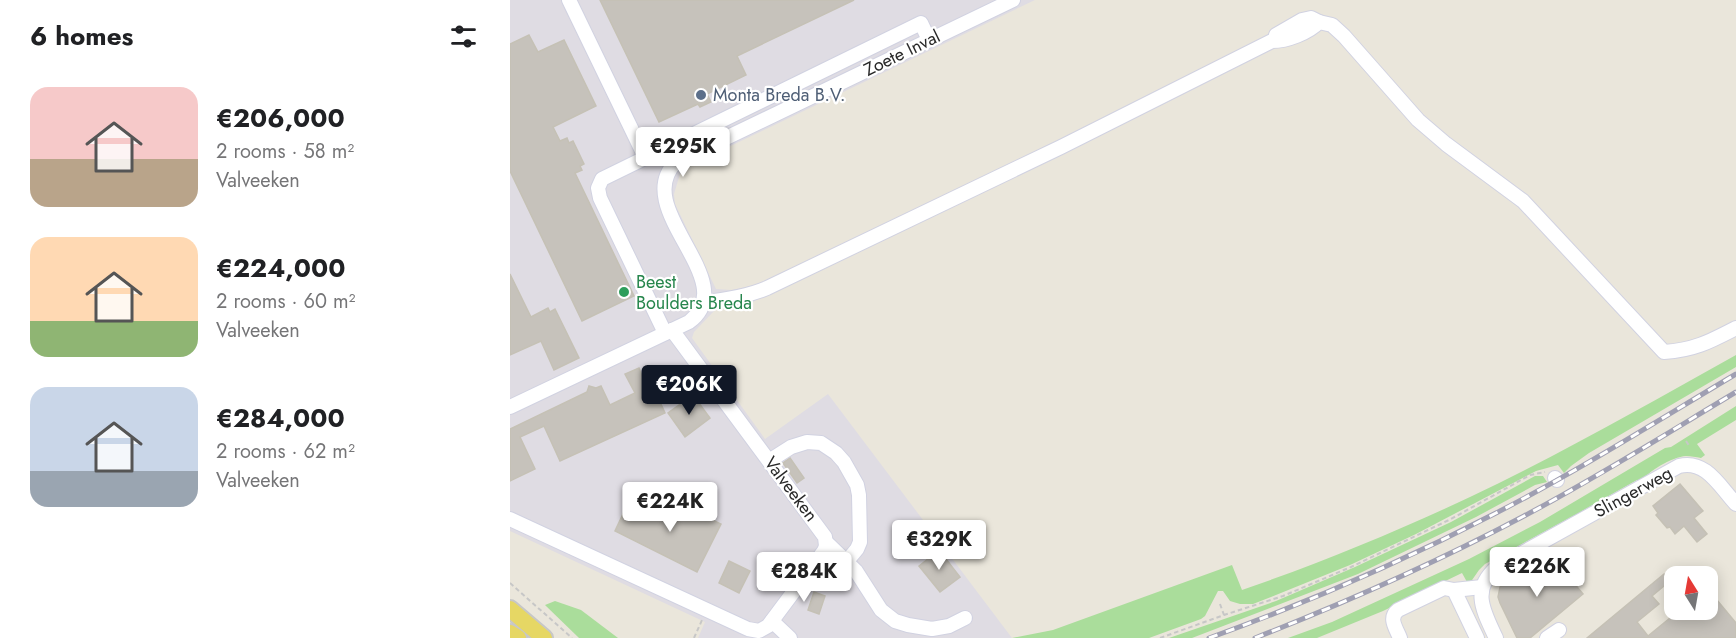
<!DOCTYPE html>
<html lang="en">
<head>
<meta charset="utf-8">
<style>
  body { margin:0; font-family:Jost,sans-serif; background:#f2f2f2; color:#202124; height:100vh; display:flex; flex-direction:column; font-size:22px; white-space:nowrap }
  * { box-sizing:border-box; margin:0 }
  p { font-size:20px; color:#757577 }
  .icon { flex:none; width:33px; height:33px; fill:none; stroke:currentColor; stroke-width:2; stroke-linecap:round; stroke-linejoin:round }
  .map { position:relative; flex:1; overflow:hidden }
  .side { display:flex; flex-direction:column; background:#fff; width:510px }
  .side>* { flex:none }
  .needle { width:39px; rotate:349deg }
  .buttons { position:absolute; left:1154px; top:566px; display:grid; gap:12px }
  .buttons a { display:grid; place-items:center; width:54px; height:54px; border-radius:12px; background:#fff; box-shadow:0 3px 15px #0003; font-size:30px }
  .price { position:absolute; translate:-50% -51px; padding:0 14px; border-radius:6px; background:#fff; color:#222; font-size:20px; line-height:39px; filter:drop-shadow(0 2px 3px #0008) }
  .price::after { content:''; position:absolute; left:50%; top:36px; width:18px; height:14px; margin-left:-9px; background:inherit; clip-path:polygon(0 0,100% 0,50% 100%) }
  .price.current { background:#111827; color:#fff }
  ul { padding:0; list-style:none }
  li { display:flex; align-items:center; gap:18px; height:150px; padding:0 30px }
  li span { display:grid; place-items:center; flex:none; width:168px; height:120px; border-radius:18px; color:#555 }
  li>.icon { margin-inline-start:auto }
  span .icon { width:72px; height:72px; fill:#fffc; stroke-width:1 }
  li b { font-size:26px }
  h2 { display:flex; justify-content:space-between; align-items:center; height:72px; padding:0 30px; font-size:26px }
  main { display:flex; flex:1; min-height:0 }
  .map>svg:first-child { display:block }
  .industrial { fill:#dfdce3 }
  .green { fill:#aadd9b }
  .building { fill:#c6c2bb; stroke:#c5c1b5; stroke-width:1.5 }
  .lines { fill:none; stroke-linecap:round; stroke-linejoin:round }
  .minor-casing { stroke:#d1d2e1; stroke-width:16 }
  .major-casing { stroke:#c7c7c7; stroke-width:20 }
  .path { stroke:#c7c7c7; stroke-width:2; stroke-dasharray:4.5 3; stroke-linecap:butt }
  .minor { stroke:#fff; stroke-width:14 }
  .major { stroke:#e6d764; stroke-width:16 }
  .rail-casing { stroke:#9f9fb2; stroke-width:5 }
  .rail { stroke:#fff; stroke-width:3; stroke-dasharray:9; stroke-linecap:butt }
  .service-dot { fill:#5c6f8a; stroke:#fff; stroke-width:2 }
  .leisure-dot { fill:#2e9e5b; stroke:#fff; stroke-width:2 }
  .labels { text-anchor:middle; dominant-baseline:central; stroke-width:4.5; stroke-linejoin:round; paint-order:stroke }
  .street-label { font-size:18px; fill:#292929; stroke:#fff }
  .service-label { font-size:18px; fill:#4e5e75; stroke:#fff; text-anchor:start }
  .leisure-label { font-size:18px; fill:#27864d; stroke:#fff; text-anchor:start }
</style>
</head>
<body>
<main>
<section class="side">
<h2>6 homes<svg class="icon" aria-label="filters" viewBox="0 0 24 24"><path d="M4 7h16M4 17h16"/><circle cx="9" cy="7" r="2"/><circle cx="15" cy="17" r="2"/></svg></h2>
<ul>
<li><span style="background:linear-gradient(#f6c9c9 60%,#b9a48a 0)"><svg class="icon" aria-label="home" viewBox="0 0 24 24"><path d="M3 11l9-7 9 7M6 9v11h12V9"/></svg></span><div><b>€206,000</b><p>2 rooms · 58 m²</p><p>Valveeken</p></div></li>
<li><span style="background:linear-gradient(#ffd9b3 70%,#8fb573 0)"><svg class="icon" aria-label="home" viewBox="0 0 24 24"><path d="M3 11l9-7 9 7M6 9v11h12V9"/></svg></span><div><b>€224,000</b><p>2 rooms · 60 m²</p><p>Valveeken</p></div></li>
<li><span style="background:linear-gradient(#c9d6e8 70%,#9aa5b1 0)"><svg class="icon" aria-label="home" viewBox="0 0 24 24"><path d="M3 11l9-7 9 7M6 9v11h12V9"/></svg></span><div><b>€284,000</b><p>2 rooms · 62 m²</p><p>Valveeken</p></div></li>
</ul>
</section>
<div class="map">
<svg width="1226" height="638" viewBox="0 0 1226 638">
  <rect width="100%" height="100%" fill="#eae6db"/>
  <!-- industrial -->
  <polygon class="industrial" points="0,0 525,0 183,164 170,174 164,194 165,204 206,289 221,290 241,286 245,301 205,310 184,332 182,338 255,439 318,394 502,638 188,638 195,622 0,531"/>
  <!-- green -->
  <g class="green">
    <path d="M1226 355V367L1079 453 1061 466 1054 473 1048 465 1026 471 906 534 840 565 761 597 743 604H730L720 601 713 591H708L695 616 691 619 639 638H502L543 630 722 565 732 590C810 563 886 532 960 497 1051 454 1138 404 1226 355Z"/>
    <path d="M1226 406V420L1187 444 1195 455 1191 458C1186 457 1181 456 1176 456 1162 457 1138 471 1131 482L1127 480 1072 511 1069 516 1065 515 975 564 969 570 960 583 957 582 952 573 873 611 807 638H778L822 622 959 559 1030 522 1155 448 1161 447Z"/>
    <polygon points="1025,476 1033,476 1037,482 1025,485 966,517 848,574 682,638 659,638 766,601 845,567 941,522"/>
    <polygon points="45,601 71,610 108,638 69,638 35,605"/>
  </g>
  <!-- building -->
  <g class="building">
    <polygon points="90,0 344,0 227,56 236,75 197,94 201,102 190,107 188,104 149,122"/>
    <polygon points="19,35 28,52 54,40 86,106 43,127 50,141 57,138 59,143 63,141 74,164 70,166 72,170 65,173 124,296 72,321 0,171 0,44"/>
    <polygon points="0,274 21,317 38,308 40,312 45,309 69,358 44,370 31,341 0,355"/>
    <polygon points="129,368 132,376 137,374 155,413 50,461 34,426 10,437 25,469 0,481 0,429 77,392 79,386 86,388 91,386 100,405 125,393 115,374"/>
    <polygon points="183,395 200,418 175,437 158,413"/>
    <polygon points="280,458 294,478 287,483 273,463"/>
    <polygon points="1170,484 1193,511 1184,518 1197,534 1187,542 1174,526 1165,534 1160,527 1157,528 1146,515 1148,513 1143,506"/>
    <polygon points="120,499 162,519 169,504 211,524 187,572 105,531"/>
    <polygon points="429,550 450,577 430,592 409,566"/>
    <polygon points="219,561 240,571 229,593 209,583"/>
    <polygon points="1045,561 1073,594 1020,638 1007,638 990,603 988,597 990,587 996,581 1026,564 1032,572"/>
    <polygon points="1154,574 1160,581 1142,596 1149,604 1127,622 1138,636 1171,609 1197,609 1197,588 1226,623 1226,638 1077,638"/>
    <polygon points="304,592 315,596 309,614 298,610"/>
  </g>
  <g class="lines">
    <!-- minor casing -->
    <g class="minor-casing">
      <g id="minor">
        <polyline points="59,0 135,157"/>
        <polyline points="766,35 792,20 801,18 809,22"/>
        <path d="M193 302C215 300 236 297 257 288L551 147 762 41C777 41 798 33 809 22L822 25 834 36 908 120 936 144 1013 201 1154 352C1184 350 1199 342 1226 328"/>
        <polyline points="155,333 90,198 88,188 92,179 411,23 419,40"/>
        <path d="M0 407 179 322C234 281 119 209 166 162L503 0"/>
        <polyline points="259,461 281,447 297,442 311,443 326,453 334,462 347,485 349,495 350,542 347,549 337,561"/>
        <polyline points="1045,478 1047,480"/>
        <polyline points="0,519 238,629 249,631 258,626 314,551 316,546 315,537 162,330"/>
        <polyline points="316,542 346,571 371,610 385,621 398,625 422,629 439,626 455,618"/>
        <polyline points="944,590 967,638"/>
        <polyline points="262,621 280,638"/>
        <path d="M890 638C886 628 878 618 888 610L934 588 944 590 972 587"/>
        <path d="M986 638C974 612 960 590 987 567L1169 466C1196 459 1210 487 1226 504"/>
        <polyline points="1037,638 1049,630"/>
      </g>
    </g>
    <!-- major casing -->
    <g class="major-casing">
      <g id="major">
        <polyline points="0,609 34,638"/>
        <polyline points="0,633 8,638"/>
      </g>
    </g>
    <!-- path -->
    <g class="path">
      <polyline points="1176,441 1180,447"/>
      <polyline points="0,583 62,638"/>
      <polyline points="710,604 714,615"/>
      <polyline points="184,638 192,620"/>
      <polyline points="650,638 714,615 773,596 841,567 941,519 1020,475 1035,472"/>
    </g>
    <!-- minor -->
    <use href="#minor" class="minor"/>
    <!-- major -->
    <use href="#major" class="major"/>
    <!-- rail casing -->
    <g class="rail-casing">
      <g id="rail">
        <path d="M699 638C797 603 893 561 986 513 1068 471 1147 421 1226 374"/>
        <path d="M745 638C837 602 927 562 1014 516 1086 478 1156 434 1226 392"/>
      </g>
    </g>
    <!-- rail -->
    <use href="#rail" class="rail"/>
  </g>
  <!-- markers -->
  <circle class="service-dot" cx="191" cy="95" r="6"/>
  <circle class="leisure-dot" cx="114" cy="292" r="6"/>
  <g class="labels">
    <!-- street labels -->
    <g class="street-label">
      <text transform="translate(392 53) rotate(-26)">Zoete Inval</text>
      <text transform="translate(281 489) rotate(53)">Valveeken</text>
      <text transform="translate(1123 492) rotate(-29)">Slingerweg</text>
    </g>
    <!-- service labels -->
    <g class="service-label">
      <text x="203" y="95">Monta Breda B.V.</text>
    </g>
    <!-- leisure labels -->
    <g class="leisure-label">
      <text x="126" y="282">Beest<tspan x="126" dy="21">Boulders Breda</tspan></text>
    </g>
  </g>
</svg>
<div class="buttons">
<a><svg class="needle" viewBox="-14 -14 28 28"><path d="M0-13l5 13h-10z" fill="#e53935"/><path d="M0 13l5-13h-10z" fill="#757577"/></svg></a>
</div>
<b class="price" style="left:173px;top:178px">€295K</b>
<b class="price current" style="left:179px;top:416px">€206K</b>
<b class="price" style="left:160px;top:533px">€224K</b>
<b class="price" style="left:429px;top:571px">€329K</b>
<b class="price" style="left:1027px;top:598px">€226K</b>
<b class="price" style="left:294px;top:603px">€284K</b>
</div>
</main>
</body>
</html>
